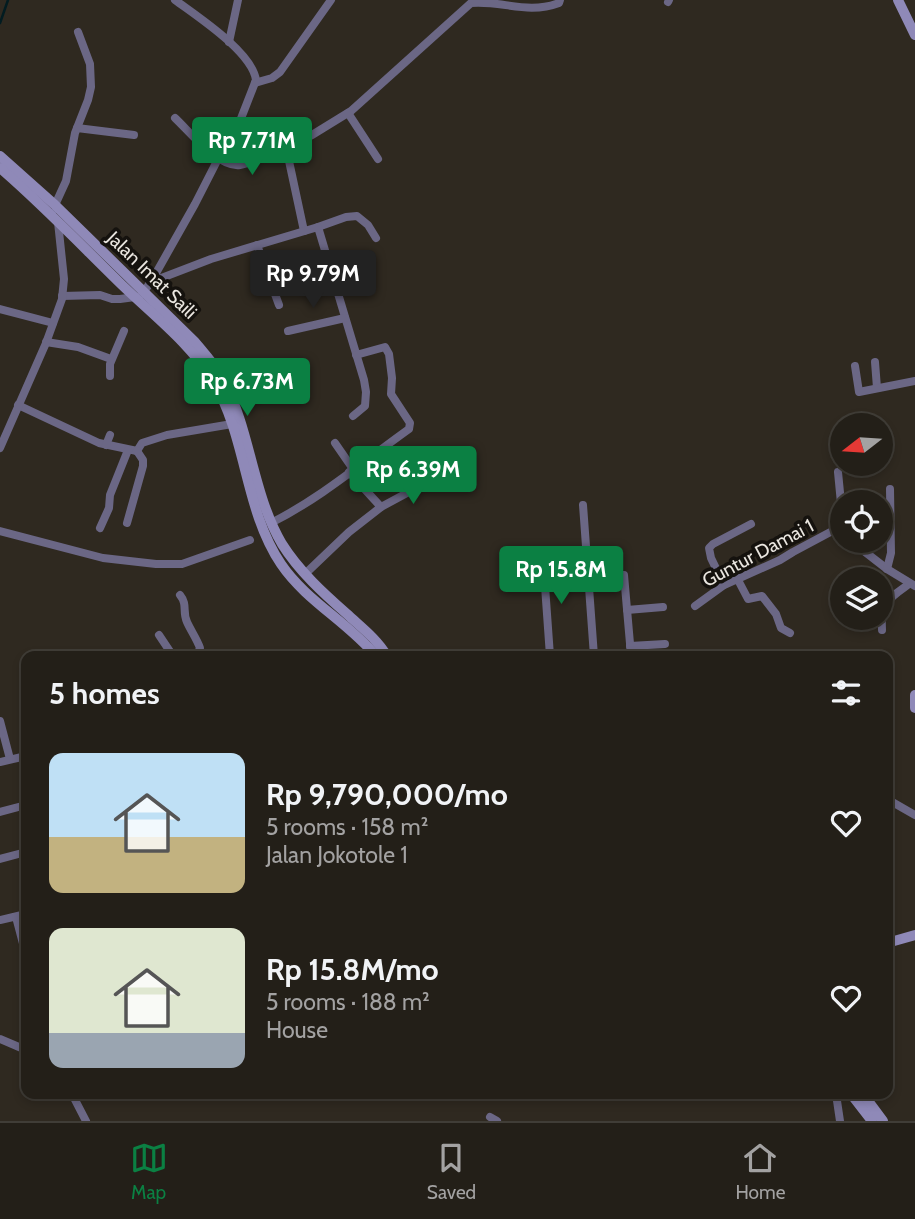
<!DOCTYPE html>
<html lang="en">
<head>
<meta charset="utf-8">
<style>
  body { margin:0; font-family:Cabin,sans-serif; background:#2b2721; color:#f1f3f6; height:100vh; display:flex; flex-direction:column; font-size:26px; white-space:nowrap }
  * { box-sizing:border-box; margin:0 }
  p { font-size:23px; color:#a3a2a2 }
  .icon { flex:none; width:38px; height:38px; fill:none; stroke:currentColor; stroke-width:2; stroke-linecap:round; stroke-linejoin:round }
  .map { position:relative; flex:1; overflow:hidden }
  .details { position:absolute; left:21px; top:651px; width:872px; height:448px; display:flex; flex-direction:column; background:#231f18; border-radius:14px; box-shadow:0 4px 10px #0003,0 0 0 2px #403d37 }
  .details>* { flex:none }
  .needle { width:46px; rotate:253deg }
  .buttons { position:absolute; left:830px; top:413px; display:grid; gap:14px }
  .buttons a { display:grid; place-items:center; width:63px; height:63px; border-radius:50%; background:#231f18; box-shadow:0 4px 10px #0003,0 0 0 2px #403d37; font-size:35px }
  .price { position:absolute; translate:-50% -60px; padding:0 16px; border-radius:7px; background:#0b8043; color:#fff; font-size:23px; line-height:46px; filter:drop-shadow(0 2px 4px #0008) }
  .price::after { content:''; position:absolute; left:50%; top:42px; width:21px; height:16px; margin-left:-10px; background:inherit; clip-path:polygon(0 0,100% 0,50% 100%) }
  .price.selected { background:#222; color:#fff }
  ul { padding:0; list-style:none }
  li { display:flex; align-items:center; gap:21px; height:175px; padding:0 28px }
  li span { display:grid; place-items:center; flex:none; width:196px; height:140px; border-radius:14px; color:#555 }
  li>.icon { margin-inline-start:auto }
  span .icon { width:84px; height:84px; fill:#fffc; stroke-width:1 }
  li b { font-size:30px }
  h2 { display:flex; justify-content:space-between; align-items:center; height:84px; padding:0 28px; font-size:30px }
  .dock { display:flex; justify-content:space-around; align-items:center; height:98px; border-top:2px solid #403d37; background:#231f18; font-size:19px; color:#a3a2a2 }
  .dock a { display:grid; justify-items:center; gap:4px }
  .dock .selected { color:#0b8043 }
  .map>svg:first-child { display:block }
  .lines { fill:none; stroke-linecap:round; stroke-linejoin:round }
  .stream { stroke:#021c21; stroke-width:2.5 }
  .minor { stroke:#6b6785; stroke-width:8 }
  .secondary { stroke:#8f89b8; stroke-width:10 }
  .labels { text-anchor:middle; dominant-baseline:central; stroke-width:7; stroke-linejoin:round; paint-order:stroke }
  .street-label { font-size:19px; fill:#eae6e0; stroke:#15120e }
</style>
</head>
<body>
<div class="map">
<svg width="915" height="1121" viewBox="0 0 915 1121">
  <rect width="100%" height="100%" fill="#2f2920"/>
  <g class="lines">
    <!-- stream -->
    <polyline class="stream" points="0,23 8,0"/>
    <!-- minor -->
    <g class="minor">
      <polyline points="668,2 669,0"/>
      <polyline points="229,42 238,0"/>
      <polyline points="255,83 272,78 280,72 331,0"/>
      <polyline points="348,113 378,159"/>
      <path d="M175 118C190 132 218 168 240 165 255 163 271 153 286 147"/>
      <polyline points="77,128 134,135"/>
      <polyline points="56,209 55,205 66,181 75,133 88,100 91,87 90,64 78,32"/>
      <polyline points="318,227 346,217 357,216 368,225 376,238"/>
      <path d="M304 231 286 147 312 135 351 111 471 3C501 0 527 15 559 3L560 0"/>
      <polyline points="257,245 279,305"/>
      <polyline points="151,282 211,259 318,227 364,380 366,392 365,406 353,416"/>
      <path d="M141 295 151 282 195 204 218 159 230 141 240 121 256 80C252 52 198 17 175 0"/>
      <polyline points="62,296 100,295 112,299 120,299 135,297"/>
      <polyline points="0,309 53,323"/>
      <polyline points="288,331 345,318"/>
      <polyline points="46,342 78,347 111,359"/>
      <polyline points="875,362 877,388"/>
      <polyline points="855,366 859,392 915,381"/>
      <polyline points="110,376 110,364 124,331"/>
      <polyline points="18,405 99,443 137,451"/>
      <polyline points="335,443 353,469"/>
      <polyline points="106,445 110,435"/>
      <polyline points="0,448 46,343 62,299 64,279 58,222"/>
      <polyline points="137,451 142,443 167,435 232,424"/>
      <polyline points="838,472 841,503 836,529 842,534"/>
      <polyline points="583,505 594,656"/>
      <polyline points="381,507 431,480"/>
      <polyline points="127,523 143,466 143,460 137,451"/>
      <path d="M271 523C321 498 364 461 409 429L410 423 391 394 392 378 389 354 385 347 356 355"/>
      <polyline points="100,528 109,508 110,495 128,450"/>
      <polyline points="0,531 103,558 156,564 182,564 250,540"/>
      <polyline points="851,541 887,569 915,586"/>
      <polyline points="543,558 550,656"/>
      <polyline points="887,569 891,553 890,489"/>
      <polyline points="305,574 349,532 381,507 349,472"/>
      <polyline points="738,580 748,599 762,596 776,614 781,628 790,633"/>
      <polyline points="545,581 624,575 631,655"/>
      <polyline points="724,585 711,558 709,548 713,544 751,524"/>
      <path d="M180 595C188 605 182 611 187 622 191 631 197 639 200 648L198 653 194 656"/>
      <polyline points="695,606 724,585 780,560 793,552 836,529"/>
      <polyline points="627,610 663,607"/>
      <path d="M882 630C880 603 888 599 909 584"/>
      <polyline points="159,635 173,656"/>
      <polyline points="630,646 665,644"/>
      <polyline points="142,653 143,656"/>
      <polyline points="0,721 10,759"/>
      <polyline points="0,762 26,756"/>
      <polyline points="887,799 915,815"/>
      <polyline points="0,812 26,805"/>
      <polyline points="0,859 26,852"/>
      <polyline points="16,917 26,955"/>
      <polyline points="0,920 26,914"/>
      <polyline points="0,1039 26,1050"/>
      <polyline points="72,1094 86,1121"/>
      <polyline points="836,1094 840,1121"/>
      <polyline points="490,1117 497,1121"/>
    </g>
    <!-- secondary -->
    <g class="secondary">
      <polyline points="898,0 915,35"/>
      <path d="M0 156 55 205 194 341C204 353 215 365 223 379 251 431 252 493 282 544 299 571 323 593 347 614 361 627 377 639 387 656"/>
      <path d="M0 168C43 205 82 246 122 285 153 315 191 344 213 381 247 437 244 509 281 564 306 601 348 622 376 656"/>
      <polyline points="915,695 915,708"/>
      <polyline points="887,943 915,935"/>
      <polyline points="851,1094 872,1121"/>
      <polyline points="863,1094 883,1121"/>
    </g>
  </g>
  <g class="labels">
    <!-- street labels -->
    <g class="street-label">
      <text transform="translate(152 275) rotate(44)">Jalan Imat Saili</text>
      <text transform="translate(758 553) rotate(-28)">Guntur Damai 1</text>
    </g>
  </g>
</svg>
<div class="buttons">
<a><svg class="needle" viewBox="-14 -14 28 28"><path d="M0-13l5 13h-10z" fill="#e53935"/><path d="M0 13l5-13h-10z" fill="#a3a2a2"/></svg></a>
<a><svg class="icon" aria-label="locate" viewBox="0 0 24 24"><circle cx="12" cy="12" r="6"/><path d="M12 2v4M12 18v4M2 12h4M18 12h4"/></svg></a>
<a><svg class="icon" aria-label="layers" viewBox="0 0 24 24"><path d="M12 4l9 5-9 5-9-5zM3 14l9 5 9-5"/></svg></a>
</div>
<b class="price" style="left:252px;top:177px">Rp 7.71M</b>
<b class="price selected" style="left:313px;top:310px">Rp 9.79M</b>
<b class="price" style="left:247px;top:418px">Rp 6.73M</b>
<b class="price" style="left:413px;top:506px">Rp 6.39M</b>
<b class="price" style="left:561px;top:606px">Rp 15.8M</b>
<section class="details">
<h2>5 homes<svg class="icon" aria-label="filters" viewBox="0 0 24 24"><path d="M4 7h16M4 17h16"/><circle cx="9" cy="7" r="2"/><circle cx="15" cy="17" r="2"/></svg></h2>
<ul>
<li><span style="background:linear-gradient(#bfe0f5 60%,#c2b280 0)"><svg class="icon" aria-label="home" viewBox="0 0 24 24"><path d="M3 11l9-7 9 7M6 9v11h12V9"/></svg></span><div><b>Rp 9,790,000/mo</b><p>5 rooms · 158 m²</p><p>Jalan Jokotole 1</p></div><svg class="icon" aria-label="heart" viewBox="0 0 24 24"><path d="M12 20l-8-8c-3-5 5-10 8-4 3-6 11-1 8 4z"/></svg></li>
<li><span style="background:linear-gradient(#dfe7d0 75%,#9aa5b1 0)"><svg class="icon" aria-label="home" viewBox="0 0 24 24"><path d="M3 11l9-7 9 7M6 9v11h12V9"/></svg></span><div><b>Rp 15.8M/mo</b><p>5 rooms · 188 m²</p><p>House</p></div><svg class="icon" aria-label="heart" viewBox="0 0 24 24"><path d="M12 20l-8-8c-3-5 5-10 8-4 3-6 11-1 8 4z"/></svg></li>
</ul>
</section>
</div>
<nav class="dock">
<a class="selected"><svg class="icon" aria-label="map" viewBox="0 0 24 24"><path d="M3 6l6-2 6 2 6-2v14l-6 2-6-2-6 2zM9 4v14M15 6v14"/></svg>Map</a>
<a><svg class="icon" aria-label="saved" viewBox="0 0 24 24"><path d="M7 4h10v16l-5-4-5 4z"/></svg>Saved</a>
<a><svg class="icon" aria-label="home" viewBox="0 0 24 24"><path d="M3 11l9-7 9 7M6 9v11h12V9"/></svg>Home</a>
</nav>
</body>
</html>
